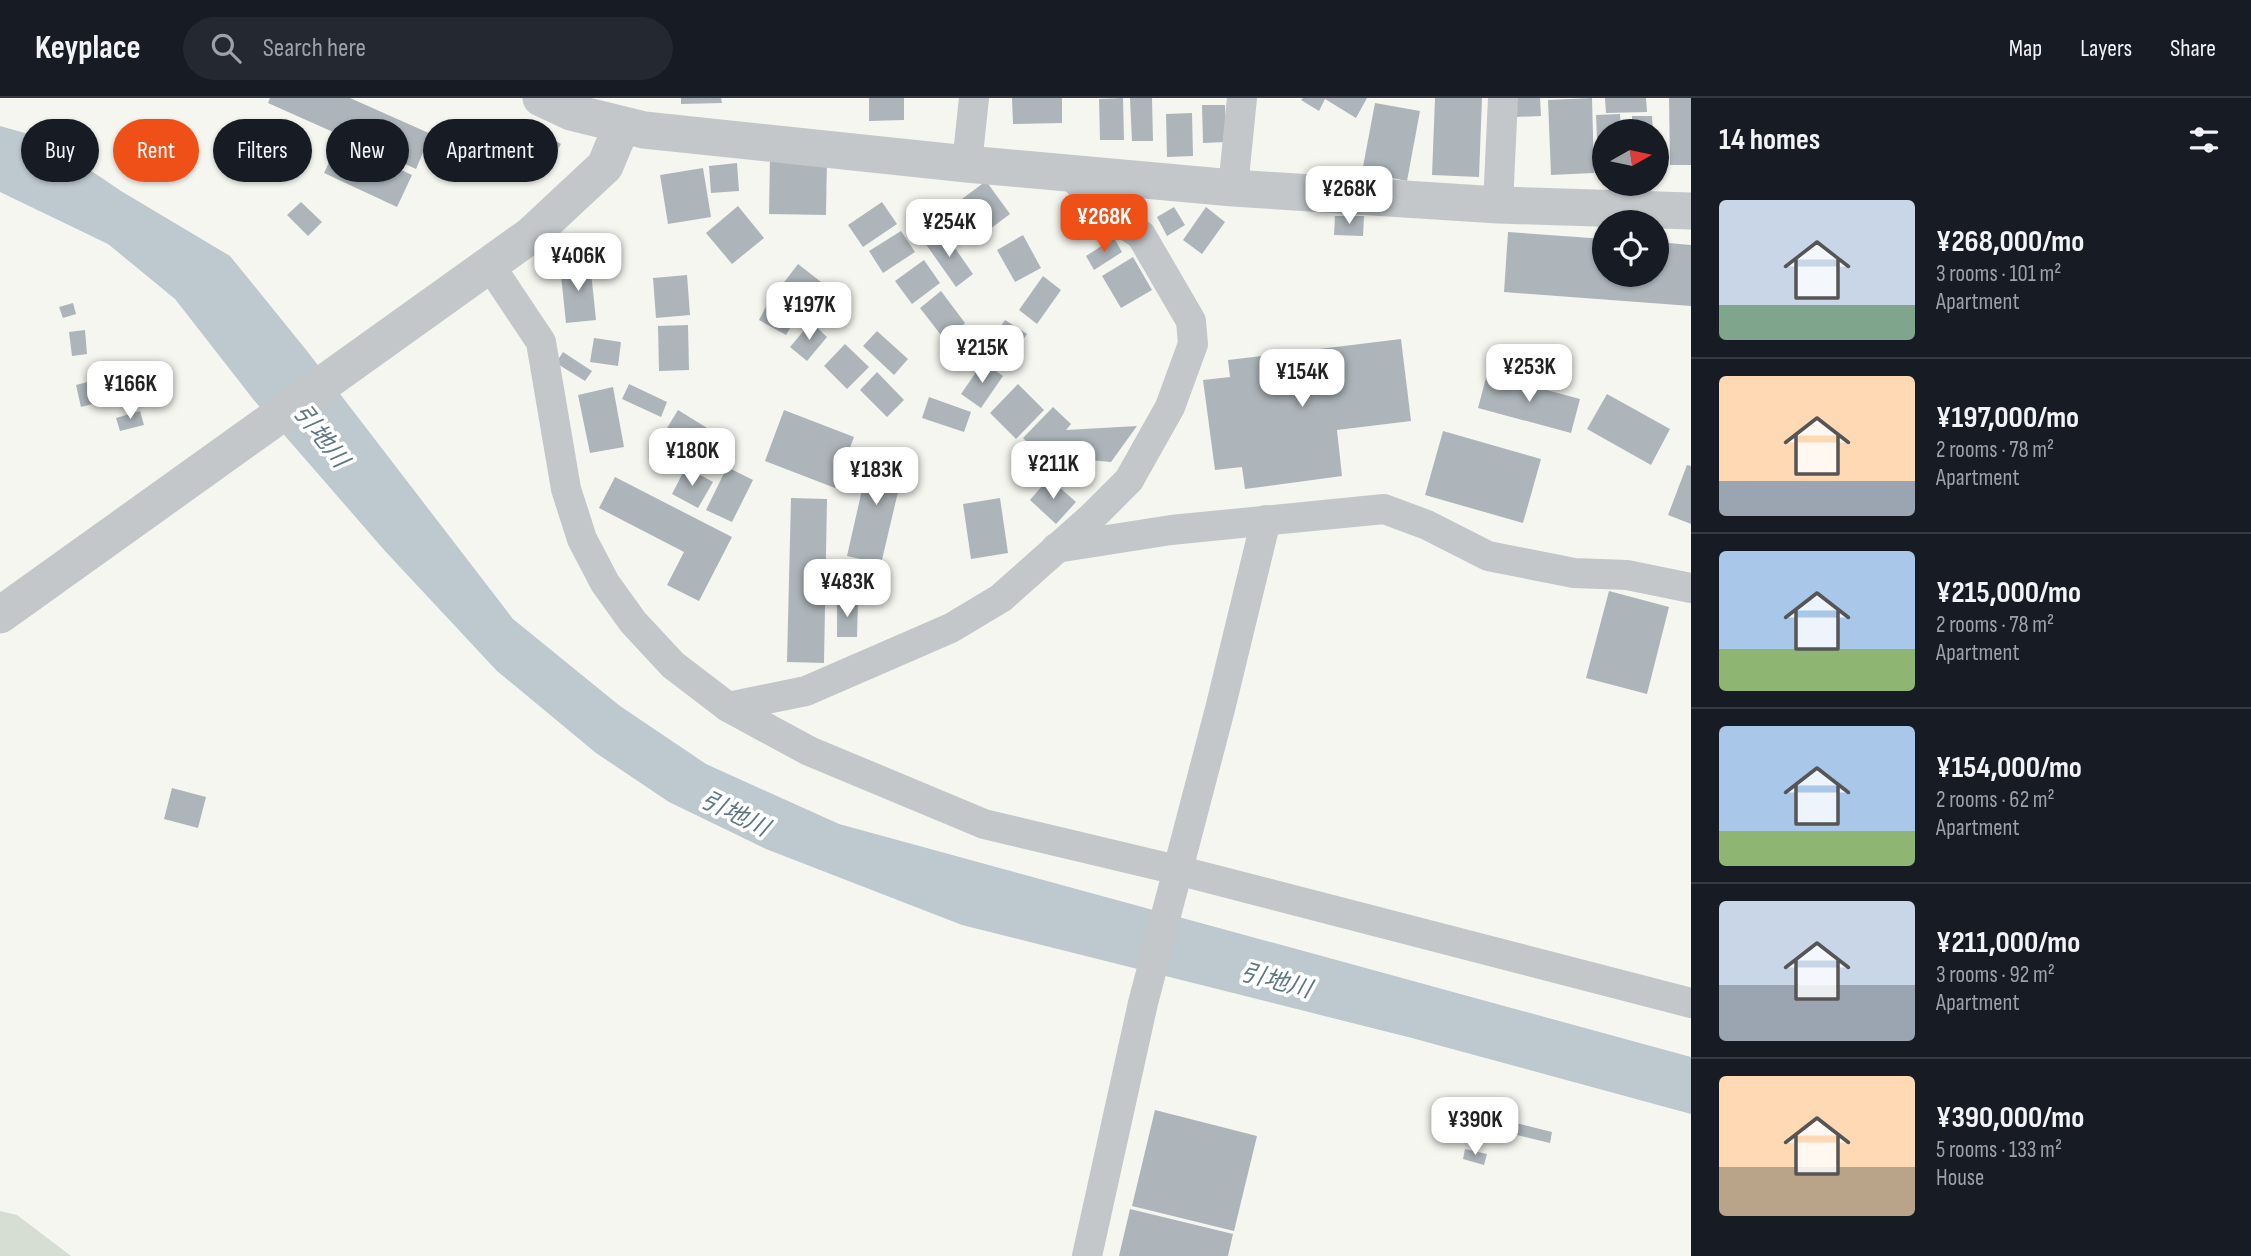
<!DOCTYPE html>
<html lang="en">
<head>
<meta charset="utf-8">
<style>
  body { margin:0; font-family:"Sofia Sans Condensed","Noto Sans JP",sans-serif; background:#242831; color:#f1f3f6; height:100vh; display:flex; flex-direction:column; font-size:26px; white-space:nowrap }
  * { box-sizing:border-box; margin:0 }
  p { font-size:23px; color:#9ea1a6 }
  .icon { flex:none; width:38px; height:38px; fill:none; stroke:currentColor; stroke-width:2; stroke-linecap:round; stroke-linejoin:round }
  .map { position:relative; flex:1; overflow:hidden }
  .drawer { display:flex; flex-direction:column; background:#171b24; width:560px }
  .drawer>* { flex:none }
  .banner { position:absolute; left:21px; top:21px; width:665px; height:63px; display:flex; gap:14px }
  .needle { width:46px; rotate:81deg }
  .controls { position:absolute; left:1592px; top:21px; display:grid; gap:14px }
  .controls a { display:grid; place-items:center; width:77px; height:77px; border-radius:50%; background:#171b24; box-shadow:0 2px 5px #0004; font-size:35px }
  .price { position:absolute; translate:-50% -60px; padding:0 16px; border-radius:14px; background:#fff; color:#222; font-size:23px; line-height:46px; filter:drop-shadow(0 2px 4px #0008) }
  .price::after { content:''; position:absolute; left:50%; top:42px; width:21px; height:16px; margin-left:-10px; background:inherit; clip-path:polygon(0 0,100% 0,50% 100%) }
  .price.on { background:#ef5018; color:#fff }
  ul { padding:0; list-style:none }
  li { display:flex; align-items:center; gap:21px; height:175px; padding:0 28px }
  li+li { border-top:2px solid #363941 }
  li span { display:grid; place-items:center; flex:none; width:196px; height:140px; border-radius:7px; color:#555 }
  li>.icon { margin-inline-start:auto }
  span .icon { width:84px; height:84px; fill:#fffc; stroke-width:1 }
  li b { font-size:30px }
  h2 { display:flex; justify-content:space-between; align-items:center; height:84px; padding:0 28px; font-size:30px }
  .pill { padding:0 24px; border-radius:32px; background:#171b24; box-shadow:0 2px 5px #0004; font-size:24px; line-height:63px }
  .pill.on { background:#ef5018; color:#fff }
  header { display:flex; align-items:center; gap:42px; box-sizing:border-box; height:98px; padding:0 35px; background:#171b24; border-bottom:2px solid #363941 }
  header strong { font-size:33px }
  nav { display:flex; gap:38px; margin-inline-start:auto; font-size:24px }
  .search { width:490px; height:63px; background:#242831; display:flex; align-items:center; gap:18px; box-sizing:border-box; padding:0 24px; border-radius:38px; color:#9ea1a6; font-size:26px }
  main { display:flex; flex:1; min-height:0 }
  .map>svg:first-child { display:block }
  .green { fill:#d6ddd2 }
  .water { fill:#bdc9ce }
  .building { fill:#adb5ba }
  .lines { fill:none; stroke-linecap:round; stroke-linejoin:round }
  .minor { stroke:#c3c7ca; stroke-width:30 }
  .tertiary { stroke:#c3c7ca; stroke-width:37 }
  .labels { text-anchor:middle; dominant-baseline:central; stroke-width:7; stroke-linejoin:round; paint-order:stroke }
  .water-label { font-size:24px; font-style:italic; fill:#5e7782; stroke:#fff }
</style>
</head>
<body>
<header>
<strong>Keyplace</strong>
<div class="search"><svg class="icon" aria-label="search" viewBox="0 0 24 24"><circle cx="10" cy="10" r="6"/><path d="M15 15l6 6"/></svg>Search here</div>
<nav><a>Map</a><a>Layers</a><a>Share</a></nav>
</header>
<main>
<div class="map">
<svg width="1691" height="1158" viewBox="0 0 1691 1158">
  <rect width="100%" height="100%" fill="#f6f6f1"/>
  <!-- green -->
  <polygon class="green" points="0,1113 17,1117 71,1158 0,1158"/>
  <!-- water -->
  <polygon class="water" points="0,28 43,40 121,93 230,158 307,253 513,521 620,608 706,666 839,726 1691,959 1691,1016 1408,939 962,827 766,751 669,704 596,655 497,573 385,453 253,301 175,201 108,146 0,94"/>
  <!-- building -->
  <g class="building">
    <polygon points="270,0 350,0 431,36 416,71 268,5"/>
    <polygon points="681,0 721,0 722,5 681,6"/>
    <polygon points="869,0 904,0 904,22 869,23"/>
    <polygon points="1012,0 1062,0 1062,25 1013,26"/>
    <polygon points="1123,0 1124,42 1100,42 1099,1"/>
    <polygon points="1130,0 1152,0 1153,43 1132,43"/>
    <polygon points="1303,0 1367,0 1356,20 1325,1 1319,13 1301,2"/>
    <polygon points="1435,0 1482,0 1479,79 1432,77"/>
    <polygon points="1515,0 1540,0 1541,18 1516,19"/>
    <polygon points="1592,0 1594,75 1551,77 1548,2"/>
    <polygon points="1605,0 1646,0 1647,14 1606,15"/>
    <polygon points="1669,0 1691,0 1691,67 1670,67"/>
    <polygon points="1375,5 1420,13 1407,83 1362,74"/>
    <polygon points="1202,7 1225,7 1226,44 1203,45"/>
    <polygon points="1192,15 1193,58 1167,59 1166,16"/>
    <polygon points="1620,16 1621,33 1605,33 1605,66 1598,66 1596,17"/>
    <polygon points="1632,18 1652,18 1653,33 1632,33"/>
    <polygon points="521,22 561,46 547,70 507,46"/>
    <polygon points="339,43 412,77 397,109 324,75"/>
    <polygon points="770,59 827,60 826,117 769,116"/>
    <polygon points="737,65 739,93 711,95 709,68"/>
    <polygon points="703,70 711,119 668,126 660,77"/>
    <polygon points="986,83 1010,116 982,137 958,104"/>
    <polygon points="301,104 322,124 308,138 287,117"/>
    <polygon points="882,104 897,126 863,149 848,127"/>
    <polygon points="738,108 764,140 732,166 706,135"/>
    <polygon points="1174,109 1185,127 1167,138 1157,119"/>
    <polygon points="1206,109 1225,124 1202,156 1183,142"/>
    <polygon points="1335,118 1364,118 1363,138 1334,137"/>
    <polygon points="901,133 915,154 883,175 869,153"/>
    <polygon points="943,133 973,176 956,189 925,145"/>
    <polygon points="1508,134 1605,141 1605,177 1657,177 1657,144 1691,147 1691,208 1504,194"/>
    <polygon points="1023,137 1041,170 1015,184 997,152"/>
    <polygon points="1114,140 1122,154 1094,172 1086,158"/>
    <polygon points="1133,159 1152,192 1121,210 1102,178"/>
    <polygon points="924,162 940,185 912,206 895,183"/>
    <polygon points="590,164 596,222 566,225 560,168"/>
    <polygon points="798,166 834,194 814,219 779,191"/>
    <polygon points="687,177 690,217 656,220 653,180"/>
    <polygon points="1043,178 1061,192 1037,226 1019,212"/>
    <polygon points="941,193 965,225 944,241 920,210"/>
    <polygon points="769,203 797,218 786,237 759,222"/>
    <polygon points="73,205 76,216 63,220 59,209"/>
    <polygon points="1005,222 1027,236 1011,260 990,245"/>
    <polygon points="811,224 827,239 807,263 790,249"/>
    <polygon points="688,227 689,272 659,273 658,228"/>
    <polygon points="85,232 87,256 72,258 69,234"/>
    <polygon points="877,233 908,261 894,277 863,248"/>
    <polygon points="594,240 621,244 618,268 590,264"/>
    <polygon points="1401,241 1411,323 1337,332 1342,378 1245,391 1242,369 1215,372 1203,282 1230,279 1228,262"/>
    <polygon points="845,246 869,269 847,291 824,268"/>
    <polygon points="563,254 592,273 585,283 556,265"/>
    <polygon points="983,264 1003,278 981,310 961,296"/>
    <polygon points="877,274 904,302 887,319 860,292"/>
    <polygon points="1487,276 1580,301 1571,335 1478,310"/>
    <polygon points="95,282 100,304 81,309 76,287"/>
    <polygon points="629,286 667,304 661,319 622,301"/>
    <polygon points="1018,286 1044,312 1016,341 990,315"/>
    <polygon points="613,289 624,349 590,355 578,297"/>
    <polygon points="1607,296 1670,331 1651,367 1587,331"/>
    <polygon points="929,299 971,314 964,334 922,320"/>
    <polygon points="1053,309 1071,326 1066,332 1137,328 1111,364 1041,358 1023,340"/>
    <polygon points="678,312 725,341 705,375 658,345"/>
    <polygon points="784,312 854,339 835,390 765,363"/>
    <polygon points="140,313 144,327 120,333 116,320"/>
    <polygon points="1443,333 1541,361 1523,425 1425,397"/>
    <polygon points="871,352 906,360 881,466 847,458"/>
    <polygon points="1687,367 1691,368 1691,426 1668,417"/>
    <polygon points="686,369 713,384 698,410 672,396"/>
    <polygon points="727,369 753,382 732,424 706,412"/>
    <polygon points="615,379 732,439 699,503 667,487 684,454 599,410"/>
    <polygon points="1049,380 1076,404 1056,426 1030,402"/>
    <polygon points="791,400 827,401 824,565 787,564"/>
    <polygon points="1000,400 1008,455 971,461 963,406"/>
    <polygon points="1609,493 1669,509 1647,596 1586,580"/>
    <polygon points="837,504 858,504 857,539 837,539"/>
    <polygon points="172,690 206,699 198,730 164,721"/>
    <polygon points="1155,1012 1257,1038 1234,1133 1132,1108"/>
    <polygon points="1508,1023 1552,1034 1550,1045 1505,1034"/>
    <polygon points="1465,1051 1487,1056 1484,1067 1463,1061"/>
    <polygon points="1130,1111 1233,1136 1228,1158 1119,1158"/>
  </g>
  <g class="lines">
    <!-- minor -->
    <g class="minor">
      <polyline points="967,66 974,0"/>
      <polyline points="1233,90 1242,0"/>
      <polyline points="1498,107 1503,0"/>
      <polyline points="489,166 541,244 566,391 582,441 605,485 633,524 673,567 728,609 809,653 984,726 1177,772 1691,905"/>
      <polyline points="1056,450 1171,432 1384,411 1427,427 1488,458 1574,475 1627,477 1691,490"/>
      <polyline points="728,609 806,593 951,530 1001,500 1091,420 1129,382 1170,309 1193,246 1191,223 1141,137 1099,109 1071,76"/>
      <polyline points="1087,1158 1143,905 1220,611 1266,422"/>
    </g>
    <!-- tertiary -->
    <g class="tertiary">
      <polyline points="541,0 571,14 644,32 967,66 1233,90 1498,107 1691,113"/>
      <polyline points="0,517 531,137 605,68 622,27"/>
    </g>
  </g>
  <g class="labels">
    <!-- water labels -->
    <g class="water-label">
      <text transform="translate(321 338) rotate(52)">引地川</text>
      <text transform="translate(735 716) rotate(26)">引地川</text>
      <text transform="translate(1276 883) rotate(15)">引地川</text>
    </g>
  </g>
</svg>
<div class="controls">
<a><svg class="needle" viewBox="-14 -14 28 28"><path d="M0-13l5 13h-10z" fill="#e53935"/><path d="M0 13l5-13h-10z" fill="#9ea1a6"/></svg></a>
<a><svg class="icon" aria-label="locate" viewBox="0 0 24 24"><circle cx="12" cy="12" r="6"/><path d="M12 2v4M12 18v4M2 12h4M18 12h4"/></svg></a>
</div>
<b class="price" style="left:1349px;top:128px">¥268K</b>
<b class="price on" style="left:1104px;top:156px">¥268K</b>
<b class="price" style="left:949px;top:161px">¥254K</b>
<b class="price" style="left:578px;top:195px">¥406K</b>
<b class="price" style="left:809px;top:244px">¥197K</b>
<b class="price" style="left:982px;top:287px">¥215K</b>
<b class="price" style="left:1529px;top:306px">¥253K</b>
<b class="price" style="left:1302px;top:311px">¥154K</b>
<b class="price" style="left:130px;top:323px">¥166K</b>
<b class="price" style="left:692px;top:390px">¥180K</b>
<b class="price" style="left:1053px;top:403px">¥211K</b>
<b class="price" style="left:876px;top:409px">¥183K</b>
<b class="price" style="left:847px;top:521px">¥483K</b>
<b class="price" style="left:1475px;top:1059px">¥390K</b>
<div class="banner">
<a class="pill">Buy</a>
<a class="pill on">Rent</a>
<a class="pill">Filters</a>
<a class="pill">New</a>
<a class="pill">Apartment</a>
</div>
</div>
<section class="drawer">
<h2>14 homes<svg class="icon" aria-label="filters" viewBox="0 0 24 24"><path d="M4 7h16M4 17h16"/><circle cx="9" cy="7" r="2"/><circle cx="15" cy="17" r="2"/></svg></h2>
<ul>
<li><span style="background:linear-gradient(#c9d6e8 75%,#7fa58c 0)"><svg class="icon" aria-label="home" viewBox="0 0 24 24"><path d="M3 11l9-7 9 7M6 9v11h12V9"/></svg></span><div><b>¥268,000/mo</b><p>3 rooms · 101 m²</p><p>Apartment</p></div></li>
<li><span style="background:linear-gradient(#ffd9b3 75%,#9aa5b1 0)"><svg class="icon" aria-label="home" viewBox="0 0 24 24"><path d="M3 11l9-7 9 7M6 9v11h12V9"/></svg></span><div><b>¥197,000/mo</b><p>2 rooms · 78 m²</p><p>Apartment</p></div></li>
<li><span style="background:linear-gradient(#a9c7e8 70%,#8fb573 0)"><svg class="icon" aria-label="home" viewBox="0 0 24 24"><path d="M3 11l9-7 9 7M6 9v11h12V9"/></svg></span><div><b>¥215,000/mo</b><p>2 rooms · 78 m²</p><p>Apartment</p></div></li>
<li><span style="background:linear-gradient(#a9c7e8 75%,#8fb573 0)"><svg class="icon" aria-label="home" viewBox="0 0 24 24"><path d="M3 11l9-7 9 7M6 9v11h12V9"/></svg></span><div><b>¥154,000/mo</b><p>2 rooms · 62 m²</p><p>Apartment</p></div></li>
<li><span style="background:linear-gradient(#c9d6e8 60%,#9aa5b1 0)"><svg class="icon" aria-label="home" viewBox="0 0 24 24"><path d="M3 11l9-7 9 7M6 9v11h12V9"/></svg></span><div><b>¥211,000/mo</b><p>3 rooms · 92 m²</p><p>Apartment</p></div></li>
<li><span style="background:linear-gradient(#ffd9b3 65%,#b9a48a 0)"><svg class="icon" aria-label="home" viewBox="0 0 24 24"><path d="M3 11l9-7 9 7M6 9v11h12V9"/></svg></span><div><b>¥390,000/mo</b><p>5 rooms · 133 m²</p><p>House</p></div></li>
</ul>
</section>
</main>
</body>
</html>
